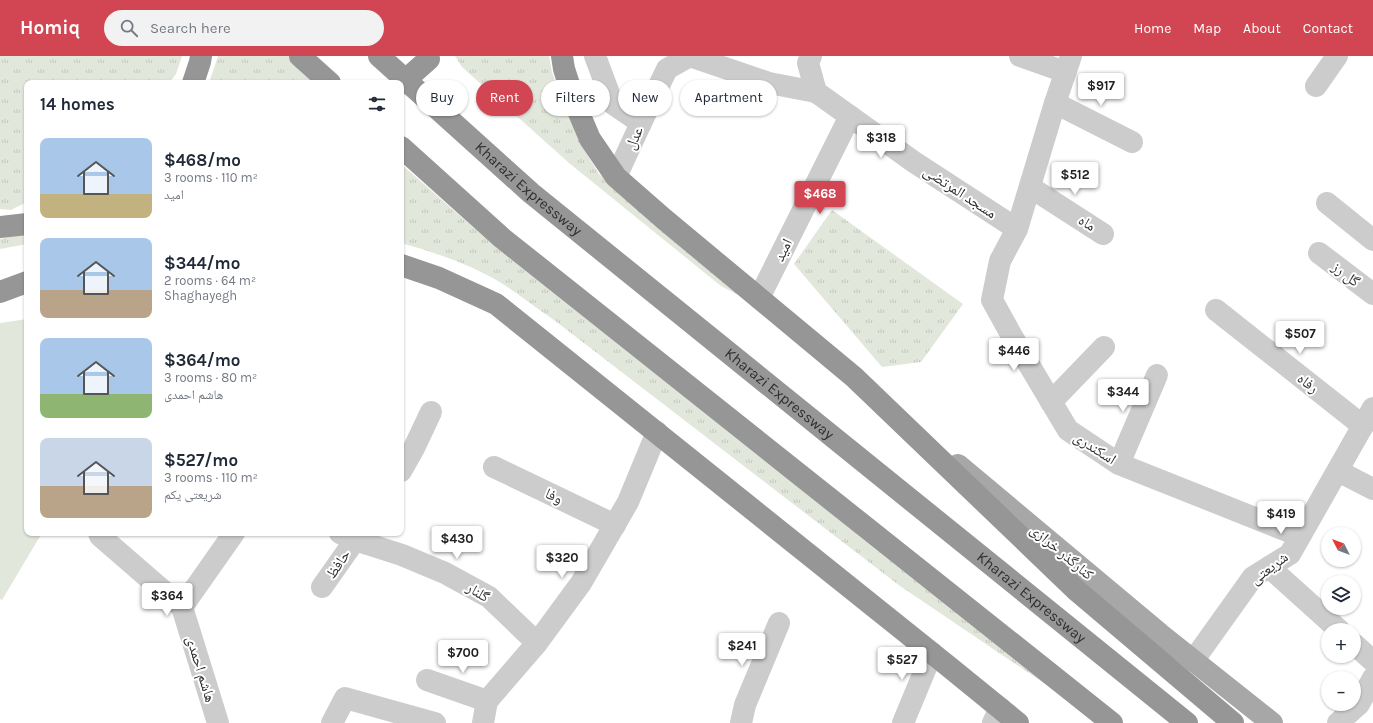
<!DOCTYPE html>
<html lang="en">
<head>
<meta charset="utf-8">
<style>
  body { margin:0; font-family:Karla,"Noto Naskh Arabic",sans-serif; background:#f2f2f3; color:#1f2937; height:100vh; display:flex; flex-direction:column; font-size:15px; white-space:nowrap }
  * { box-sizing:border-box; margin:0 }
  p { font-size:13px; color:#747a83 }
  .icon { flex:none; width:22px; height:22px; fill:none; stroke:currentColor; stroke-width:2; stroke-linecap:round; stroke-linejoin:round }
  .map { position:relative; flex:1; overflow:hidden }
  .panel { position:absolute; left:24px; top:24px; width:380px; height:456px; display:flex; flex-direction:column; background:#fff; border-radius:8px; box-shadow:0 1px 3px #0004 }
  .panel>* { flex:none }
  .hud { position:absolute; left:416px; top:24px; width:380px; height:36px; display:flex; gap:8px }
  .needle { width:26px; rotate:312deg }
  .buttons { position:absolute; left:1321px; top:471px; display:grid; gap:8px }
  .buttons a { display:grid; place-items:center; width:40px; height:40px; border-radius:50%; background:#fff; box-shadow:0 1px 3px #0004; font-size:20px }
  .price { position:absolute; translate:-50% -34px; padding:0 9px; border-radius:4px; background:#fff; color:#222; font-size:13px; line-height:26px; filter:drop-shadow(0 1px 2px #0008) }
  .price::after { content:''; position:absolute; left:50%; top:24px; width:12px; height:9px; margin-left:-6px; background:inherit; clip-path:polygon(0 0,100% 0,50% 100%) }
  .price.selected { background:#d14652; color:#fff }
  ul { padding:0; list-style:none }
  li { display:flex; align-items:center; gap:12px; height:100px; padding:0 16px }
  li span { display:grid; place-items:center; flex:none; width:112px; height:80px; border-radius:8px; color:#555 }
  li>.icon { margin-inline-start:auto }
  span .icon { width:48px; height:48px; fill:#fffc; stroke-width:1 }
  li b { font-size:17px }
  h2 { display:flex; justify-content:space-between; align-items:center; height:48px; padding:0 16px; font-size:17px }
  .pill { padding:0 14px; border-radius:18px; background:#fff; box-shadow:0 1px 3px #0004; font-size:14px; line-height:36px }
  .pill.selected { background:#d14652; color:#fff }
  header { display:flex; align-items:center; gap:24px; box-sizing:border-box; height:56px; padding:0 20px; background:#d14652; color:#fff }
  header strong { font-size:19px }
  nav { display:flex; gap:22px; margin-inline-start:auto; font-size:14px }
  .search { width:280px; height:36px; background:#f2f2f3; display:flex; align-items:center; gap:10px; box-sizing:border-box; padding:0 14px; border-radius:22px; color:#747a83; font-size:15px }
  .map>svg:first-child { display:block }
  .grass { fill:url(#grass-tufts) }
  .green { fill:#e2e7dc }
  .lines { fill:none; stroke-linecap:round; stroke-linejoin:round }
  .street { stroke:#ccc; stroke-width:22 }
  .primary { stroke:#a7a7a7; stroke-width:22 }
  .highway { stroke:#969696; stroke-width:22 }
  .highway-bridge { stroke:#969696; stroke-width:22 }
  .labels { text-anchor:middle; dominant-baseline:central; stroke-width:4; stroke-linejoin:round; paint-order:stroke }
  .street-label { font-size:15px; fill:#2f2f2f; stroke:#fff }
</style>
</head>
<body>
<header>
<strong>Homiq</strong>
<div class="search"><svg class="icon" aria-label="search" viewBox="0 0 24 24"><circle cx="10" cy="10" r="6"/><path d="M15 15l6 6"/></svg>Search here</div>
<nav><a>Home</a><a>Map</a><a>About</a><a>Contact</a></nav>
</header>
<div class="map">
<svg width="1373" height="667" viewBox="0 0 1373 667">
  <defs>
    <pattern id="grass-tufts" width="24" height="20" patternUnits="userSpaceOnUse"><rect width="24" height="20" fill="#e2e7dc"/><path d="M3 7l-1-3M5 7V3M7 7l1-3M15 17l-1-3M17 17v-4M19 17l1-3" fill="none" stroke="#c2c6bd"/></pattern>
  </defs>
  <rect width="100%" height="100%" fill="#fff"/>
  <!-- grass -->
  <g class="grass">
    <polygon points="0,0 182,0 176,18 169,27 27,27 27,146 11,154 0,153"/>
    <polygon points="218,0 290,0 319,27 209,27"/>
    <polygon points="455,0 549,0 552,16 563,47 580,87 599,118 751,246 721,230 569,107 462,11"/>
    <path d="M401 108 490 186 755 396 875 493 1060 638 900 530 554 264C538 253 522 241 506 230 475 210 437 197 401 187Z"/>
    <polygon points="832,154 963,248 921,306 882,311 794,208"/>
    <polygon points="27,177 27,188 0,193 0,183"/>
  </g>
  <!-- green -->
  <polygon class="green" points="27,263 27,477 42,477 2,544 0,543 0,267"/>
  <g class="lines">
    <!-- street -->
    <g class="street">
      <polyline points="595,0 613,48 641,67"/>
      <polyline points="811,0 808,7 816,36 914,106 1017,173"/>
      <polyline points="1020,0 1065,16"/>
      <polyline points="1071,0 1055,47 1017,173 1000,205 992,244 1013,282 1068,374 1119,408 1300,480"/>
      <polyline points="1316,30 1337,0"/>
      <polyline points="1055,47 1132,86"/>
      <polyline points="616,121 641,67 667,13 690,0 769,27 816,36"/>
      <polyline points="1030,131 1103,178"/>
      <polyline points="1327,147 1373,184"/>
      <polyline points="1319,197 1373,238"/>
      <polyline points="759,242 850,60"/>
      <polyline points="1216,254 1363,370"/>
      <polyline points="1051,346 1104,291"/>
      <polyline points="1119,408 1157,319"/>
      <polyline points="494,411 615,469"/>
      <polyline points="401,415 414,392 431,356"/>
      <polyline points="1338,415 1373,433"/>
      <polyline points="99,477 100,480 182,551 218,667"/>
      <polyline points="340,477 355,484 402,499 445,517 489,541 537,587"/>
      <polyline points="1269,511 1339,574"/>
      <polyline points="322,531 360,477"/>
      <polyline points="182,551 234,477"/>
      <polyline points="1354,588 1373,605"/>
      <polyline points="1193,605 1253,521 1290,498 1373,352"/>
      <polyline points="427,624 487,645"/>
      <polyline points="332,667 345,642 435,667"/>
      <polyline points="483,667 487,645 537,587 581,527 628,446 657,376"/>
      <polyline points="741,667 745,649 779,567"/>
      <polyline points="903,667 932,597"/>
      <polyline points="993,667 1000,652"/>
      <polyline points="1338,667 1359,648 1373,622"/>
    </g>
    <!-- primary -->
    <polyline class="primary" points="958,409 1160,578 1272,667"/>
    <!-- highway -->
    <g class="highway">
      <polyline points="300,0 330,27"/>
      <path id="s1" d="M379 0 531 137 1187 667"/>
      <polyline points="562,0 564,13 576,50 590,83 616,121 664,163 854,321 1076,534 1233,667"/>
      <polyline points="193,27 200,6 201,0"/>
      <polyline points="401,91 502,182 1112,667"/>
      <polyline points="0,171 27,168"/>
      <polyline points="401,209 439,222 496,248 948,610 1018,667"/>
      <polyline points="0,236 27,226"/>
    </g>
    <!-- highway-bridge -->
    <polyline class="highway-bridge" points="401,28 429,3"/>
  </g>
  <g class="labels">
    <!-- street labels -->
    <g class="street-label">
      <text transform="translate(634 82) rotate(-66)">عدل</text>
      <text stroke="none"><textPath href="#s1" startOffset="200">Kharazi Expressway</textPath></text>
      <text transform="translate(960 136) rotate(33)">مسجد المرتضی</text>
      <text transform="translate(1087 167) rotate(32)">ماه</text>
      <text transform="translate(783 194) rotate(-64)">امید</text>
      <text transform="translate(1346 218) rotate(38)">گل رز</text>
      <text transform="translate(1308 327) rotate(38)">رفاه</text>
      <text stroke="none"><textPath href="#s1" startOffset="524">Kharazi Expressway</textPath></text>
      <text transform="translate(1095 392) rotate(33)">اسکندری</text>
      <text transform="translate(554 440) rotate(26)">وفا</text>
      <text transform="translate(1062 496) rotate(40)">کنارگذر خرازی</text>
      <text transform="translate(338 508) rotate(-56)">حافظ</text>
      <text transform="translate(1269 512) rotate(-37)">شریعتی</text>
      <text transform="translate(478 536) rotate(32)">گلنار</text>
      <text stroke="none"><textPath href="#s1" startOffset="848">Kharazi Expressway</textPath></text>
      <text transform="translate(201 613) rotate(73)">هاشم احمدی</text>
    </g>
  </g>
</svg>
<div class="buttons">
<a><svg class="needle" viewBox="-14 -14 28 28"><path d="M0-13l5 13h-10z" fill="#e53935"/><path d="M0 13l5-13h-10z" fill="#747a83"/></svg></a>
<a><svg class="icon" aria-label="layers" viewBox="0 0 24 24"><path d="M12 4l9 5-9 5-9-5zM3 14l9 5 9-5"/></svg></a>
<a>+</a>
<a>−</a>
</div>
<b class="price" style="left:1101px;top:51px">$917</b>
<b class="price" style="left:881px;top:103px">$318</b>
<b class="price" style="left:1075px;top:140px">$512</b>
<b class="price selected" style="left:820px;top:159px">$468</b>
<b class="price" style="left:1300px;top:299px">$507</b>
<b class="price" style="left:1014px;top:316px">$446</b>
<b class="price" style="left:1123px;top:357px">$344</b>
<b class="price" style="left:1281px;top:479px">$419</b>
<b class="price" style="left:457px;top:504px">$430</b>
<b class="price" style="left:562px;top:523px">$320</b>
<b class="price" style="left:167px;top:561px">$364</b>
<b class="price" style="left:742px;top:611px">$241</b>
<b class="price" style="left:463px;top:618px">$700</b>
<b class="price" style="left:902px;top:625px">$527</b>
<div class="hud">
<a class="pill">Buy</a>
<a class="pill selected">Rent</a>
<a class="pill">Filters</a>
<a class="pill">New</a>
<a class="pill">Apartment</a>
</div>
<section class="panel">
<h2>14 homes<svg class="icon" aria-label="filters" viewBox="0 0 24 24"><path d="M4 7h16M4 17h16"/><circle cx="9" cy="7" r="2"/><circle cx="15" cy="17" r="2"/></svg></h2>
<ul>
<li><span style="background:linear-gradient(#a9c7e8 70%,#c2b280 0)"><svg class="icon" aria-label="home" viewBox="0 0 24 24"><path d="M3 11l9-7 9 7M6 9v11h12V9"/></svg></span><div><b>$468/mo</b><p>3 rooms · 110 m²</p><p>امید</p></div></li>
<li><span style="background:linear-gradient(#a9c7e8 65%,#b9a48a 0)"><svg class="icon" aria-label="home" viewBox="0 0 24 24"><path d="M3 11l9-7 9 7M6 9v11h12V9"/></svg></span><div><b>$344/mo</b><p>2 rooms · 64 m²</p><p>Shaghayegh</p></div></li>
<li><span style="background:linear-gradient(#a9c7e8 70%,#8fb573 0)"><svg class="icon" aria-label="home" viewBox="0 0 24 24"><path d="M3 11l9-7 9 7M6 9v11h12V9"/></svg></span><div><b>$364/mo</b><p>3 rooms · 80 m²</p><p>هاشم احمدی</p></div></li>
<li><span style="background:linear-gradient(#c9d6e8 60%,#b9a48a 0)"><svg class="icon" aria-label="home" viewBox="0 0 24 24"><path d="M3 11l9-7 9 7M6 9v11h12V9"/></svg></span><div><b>$527/mo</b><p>3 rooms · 110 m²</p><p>شریعتی یکم</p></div></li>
</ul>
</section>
</div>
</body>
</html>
